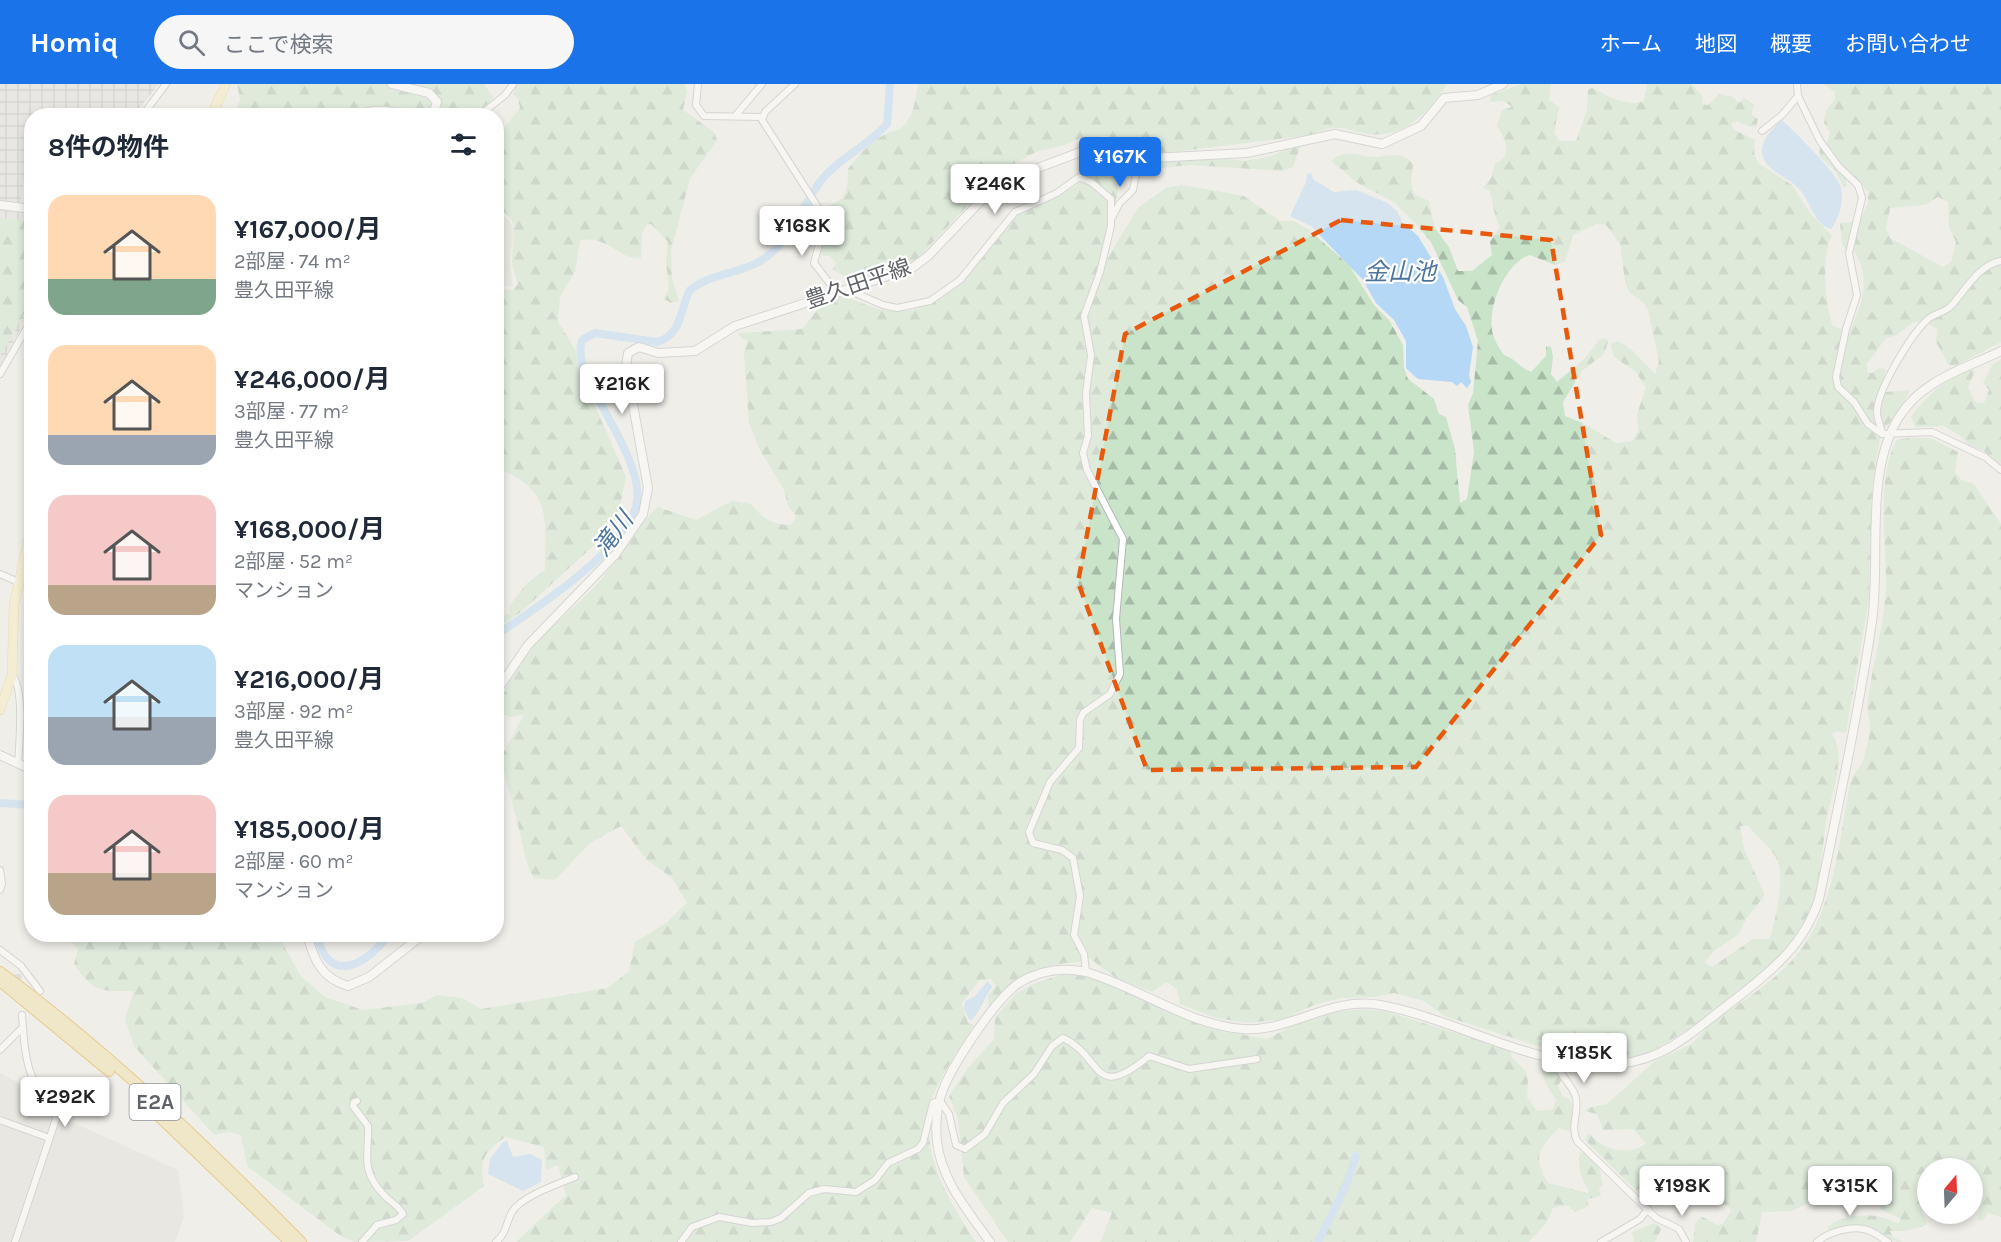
<!DOCTYPE html>
<html lang="ja">
<head>
<meta charset="utf-8">
<style>
  body { margin:0; font-family:Karla,"Noto Sans JP",sans-serif; background:#f6f6f7; color:#1f2937; height:100vh; display:flex; flex-direction:column; font-size:22px; white-space:nowrap }
  * { box-sizing:border-box; margin:0 }
  p { font-size:20px; color:#747a83 }
  .icon { flex:none; width:33px; height:33px; fill:none; stroke:currentColor; stroke-width:2; stroke-linecap:round; stroke-linejoin:round }
  .map { position:relative; flex:1; overflow:hidden }
  .drawer { position:absolute; left:24px; top:24px; width:480px; height:834px; display:flex; flex-direction:column; background:#fff; border-radius:24px; box-shadow:0 3px 9px #0003 }
  .drawer>* { flex:none }
  .needle { width:39px; rotate:19deg }
  .tools { position:absolute; left:1917px; top:1074px; display:grid; gap:12px }
  .tools a { display:grid; place-items:center; width:66px; height:66px; border-radius:50%; background:#fff; box-shadow:0 3px 9px #0003; font-size:30px }
  .price { position:absolute; translate:-50% -51px; padding:0 14px; border-radius:6px; background:#fff; color:#222; font-size:20px; line-height:39px; filter:drop-shadow(0 2px 3px #0008) }
  .price::after { content:''; position:absolute; left:50%; top:36px; width:18px; height:14px; margin-left:-9px; background:inherit; clip-path:polygon(0 0,100% 0,50% 100%) }
  .price.current { background:#1a73e8; color:#fff }
  ul { padding:0; list-style:none }
  li { display:flex; align-items:center; gap:18px; height:150px; padding:0 24px }
  li span { display:grid; place-items:center; flex:none; width:168px; height:120px; border-radius:18px; color:#555 }
  li>.icon { margin-inline-start:auto }
  span .icon { width:72px; height:72px; fill:#fffc; stroke-width:1 }
  li b { font-size:26px }
  h2 { display:flex; justify-content:space-between; align-items:center; height:72px; padding:0 24px; font-size:26px }
  header { display:flex; align-items:center; gap:36px; box-sizing:border-box; height:84px; padding:0 30px; background:#1a73e8; color:#fff }
  header strong { font-size:28px }
  nav { display:flex; gap:33px; margin-inline-start:auto; font-size:21px }
  .search { width:420px; height:54px; background:#f6f6f7; display:flex; align-items:center; gap:15px; box-sizing:border-box; padding:0 21px; border-radius:33px; color:#747a83; font-size:22px }
  .map>svg:first-child { display:block }
  .industrial { fill:url(#industrial-grid) }
  .education { fill:#dfddd7 }
  .forest { fill:url(#forest-firs); fill-rule:evenodd }
  .water { fill:#b4d8f5 }
  .lines { fill:none; stroke-linecap:round; stroke-linejoin:round }
  .river { stroke:#b4d8f5; stroke-width:8 }
  .street-tunnel { stroke:#cccbc8; stroke-width:6; stroke-dasharray:6 3; stroke-linecap:butt }
  .street-casing { stroke:#b3b5b9; stroke-width:8 }
  .secondary-casing { stroke:#b5b7bb; stroke-width:10 }
  .primary-casing { stroke:#e1c271; stroke-width:10 }
  .highway-casing { stroke:#dba11d; stroke-width:12 }
  .street { stroke:#fff; stroke-width:6 }
  .secondary { stroke:#fff; stroke-width:8 }
  .primary { stroke:#f5ecb8; stroke-width:9 }
  .highway { stroke:#f0dc9f; stroke-width:10 }
  .marked { fill:none; stroke:#e8590c; stroke-width:4.5; stroke-dasharray:12 8; stroke-linejoin:round }
  .labels { text-anchor:middle; dominant-baseline:central; stroke-width:4.5; stroke-linejoin:round; paint-order:stroke }
  .shield { fill:#fff; stroke:#909295; stroke-width:1.5 }
  .shield-label { font-size:21px; font-weight:bold; fill:#606367 }
  .street-label { font-size:22px; fill:#606367; stroke:#fff }
  .water-label { font-size:24px; font-style:italic; fill:#4d749d; stroke:#fff }
</style>
</head>
<body>
<header>
<strong>Homiq</strong>
<div class="search"><svg class="icon" aria-label="search" viewBox="0 0 24 24"><circle cx="10" cy="10" r="6"/><path d="M15 15l6 6"/></svg>ここで検索</div>
<nav><a>ホーム</a><a>地図</a><a>概要</a><a>お問い合わせ</a></nav>
</header>
<div class="map">
<svg width="2001" height="1158" viewBox="0 0 2001 1158">
  <defs>
    <pattern id="industrial-grid" width="8" height="8" patternUnits="userSpaceOnUse" patternTransform="scale(1.5)"><rect width="8" height="8" fill="#dfdddb"/><path d="M0 4h8M4 0v8" fill="none" stroke="#b8b7b5"/></pattern>
    <pattern id="forest-firs" width="22" height="20" patternUnits="userSpaceOnUse" patternTransform="scale(1.5)"><rect width="22" height="20" fill="#c9e4c9"/><path d="M5 1l3.5 6h-7zM16 11l3.5 6h-7z" fill="#a7bca7"/></pattern>
  </defs>
  <rect width="100%" height="100%" fill="#f0eee9"/>
  <!-- industrial -->
  <polygon class="industrial" points="0,0 159,0 134,31 105,31 98,27 95,31 32,32 31,90 23,98 20,129 31,132 31,226 0,282"/>
  <!-- education -->
  <g class="education">
    <polygon points="497,128 509,136 514,145 510,178 513,203 497,200"/>
    <polygon points="0,989 28,1004 54,1030 178,1086 184,1133 175,1158 0,1158"/>
  </g>
  <!-- forest -->
  <g class="forest">
    <polygon points="237,0 484,0 493,13 486,24 473,31 372,31 374,29 369,23 348,31 227,32 236,28 240,15"/>
    <path d="M516 0H684L687 8 683 26 714 48 717 56 690 95 671 167 672 194 679 217 671 219 664 215 669 204 666 178 668 158 651 140 646 141 642 150 641 174C619 176 605 149 580 157L575 188 560 212 558 238 575 265 581 290 626 393 616 441 521 528 497 544 496 535 510 529 509 522 527 499 545 486C545 434 553 406 497 384V205L513 206 518 200C516 193 512 184 512 176 512 155 522 134 497 125L496 54 520 24 518 15 513 10Z"/>
    <path d="M918 0H1447C1430 27 1404 55 1369 50 1338 45 1342 38 1310 51L1166 69H1151L1121 54 1104 52 1079 55 1065 61 1036 68 1013 80 995 93 914 178 891 188 859 197 849 196 833 185 836 179 830 172 821 171 820 166 829 143 828 122C848 116 848 102 848 85 859 71 871 56 888 49 892 47 897 47 901 44 913 35 916 14 918 0Z"/>
    <path d="M1522 0H1551L1549 16 1559 23 1554 49 1560 57H1576L1587 26 1588 5 1594 4C1606 13 1629 23 1644 17L1647 0H1692L1703 13 1702 20 1708 21 1719 10 1733 13 1739 19 1744 14 1755 21 1751 30 1758 35 1756 43 1748 42 1737 37 1731 39 1733 45 1755 56 1754 68 1758 79 1792 101 1810 129 1832 152C1821 169 1825 223 1833 242L1850 247C1862 217 1872 197 1854 167L1846 166 1842 160 1840 139 1860 137 1868 119V107L1850 89 1846 95 1847 102 1844 104 1835 87 1820 73 1819 64 1828 57 1830 48 1824 39 1826 26 1835 15V8L1824 0H2001V258L1955 282 1949 281 1936 258 1937 245 1922 237 1912 239 1897 251 1886 254 1867 280V288L1872 289 1879 284 1886 285 1882 303 1886 308 1910 306C1910 309 1889 341 1885 344L1877 338 1870 345 1880 354 1872 403 1869 514 1846 649 1837 647 1832 650C1848 675 1830 712 1826 738 1821 775 1820 816 1799 848 1778 883 1661 974 1622 977 1613 978 1602 978 1594 977 1578 973 1568 965 1551 966L1444 932 1424 917 1394 909 1375 913 1342 914 1316 920 1284 935 1249 939 1216 934 1180 920 1177 905 1167 898 1152 908 1116 894 1089 874C1078 880 1069 878 1058 880 1023 887 1011 899 989 925L988 912 995 902 991 895 980 896 962 919 968 939 974 941C962 961 932 1003 929 1026 924 1077 949 1117 976 1158H516L566 1111 558 1081 546 1086 544 1063 505 1053C484 1069 479 1075 484 1102L408 1157 356 1158 342 1153 247 1082 241 1051 229 1048 214 1051 134 962 125 935 134 907C100 907 94 909 74 880L78 865 64 851H278L300 891 325 913 363 926 422 919 437 911 462 914 481 925 608 904 629 887 635 858 666 839 687 819 672 794 646 775 621 742 590 759 555 796 534 794C524 777 525 768 520 750 514 724 506 699 501 673L524 631 509 633 500 629C505 572 563 538 598 499 618 477 638 439 658 423L696 436 732 417 751 420C763 434 772 443 792 440L796 432 788 422 784 406 759 364 749 339 744 270 747 257 738 251 740 249 802 245 822 220 844 212C855 216 867 222 879 225 927 237 962 201 989 166 999 155 1004 138 1017 130 1039 115 1078 112 1089 84L1102 78 1104 68C1134 82 1109 137 1103 163L1108 173 1138 124 1166 104 1182 101 1244 112 1280 137H1294L1309 146 1349 181 1374 221 1389 236 1403 261 1404 284 1408 295 1434 315 1439 330 1446 333 1455 365 1460 419 1467 415 1474 368 1468 321 1473 309 1478 257 1467 223 1458 216 1431 158 1417 141 1394 118 1359 100 1331 77C1345 64 1358 72 1373 73 1388 73 1404 66 1413 81L1411 99 1414 110 1429 117 1435 144 1449 163 1458 187H1472L1492 171 1490 158 1500 143 1495 131 1490 107 1483 104 1491 94 1495 79C1514 73 1505 54 1497 42L1502 26 1512 23 1504 17 1490 18 1491 11ZM1938 113 1948 118 1949 144 1956 158 1951 178 1943 183 1890 154 1886 145 1890 124 1925 121ZM1596 140 1606 141 1620 160 1625 198 1629 208 1644 219 1648 226 1659 277 1655 290 1632 266 1618 257 1611 260 1614 273 1636 288 1646 304 1637 330 1638 347 1632 357 1616 359 1585 340 1565 332 1563 318 1582 287 1604 270 1608 258 1606 254 1600 255 1584 275 1557 298 1551 290 1553 273 1551 263 1546 262V272L1531 288C1520 284 1515 274 1504 271 1499 264 1493 254 1492 246 1488 221 1506 178 1530 171L1555 181 1565 178 1573 151ZM1740 742H1749C1756 753 1767 760 1774 770 1788 790 1775 833 1770 855H1753L1712 883 1705 878 1714 867 1739 850 1746 835 1765 811 1744 765Z"/>
    <polygon points="1300,63 1293,83 1283,87 1189,81 1154,85 1148,83 1154,78 1220,74 1243,77 1269,73 1287,65"/>
    <polygon points="0,134 32,136 31,217 0,273"/>
    <path d="M2001 275V380L1984 367 1968 361 1962 353 1944 342 1916 343 1911 333C1926 311 1945 296 1970 285L1975 287 1968 303 1975 318 1984 319 1989 306 1983 299 1992 281Z"/>
    <path d="M1909 354H1930L1958 368 1955 388 1961 396 1974 400 2001 440V1133L1988 1129 1982 1137 1978 1135 1980 1124 1973 1121 1972 1084H1928L1927 1124 1922 1128 1927 1138 1924 1142 1906 1147H1890L1893 1153 1903 1158C1889 1158 1885 1150 1874 1144 1861 1137 1844 1144 1831 1147L1827 1144C1838 1132 1868 1128 1884 1134 1889 1135 1893 1138 1898 1139L1901 1135 1880 1125 1881 1118 1877 1113H1830L1815 1116 1792 1127 1762 1128 1756 1158H1693L1695 1140 1701 1132 1717 1141 1723 1140 1731 1127 1729 1123 1687 1105 1668 1108 1657 1117H1647L1585 1056 1588 1050C1594 1052 1595 1056 1600 1059 1613 1068 1635 1070 1646 1059L1633 1045 1603 1046 1597 1030 1585 1027 1587 1024 1607 1020 1655 977 1692 960 1710 940C1743 916 1784 893 1806 858 1837 810 1839 751 1851 697 1853 688 1862 683 1864 674 1866 664 1870 653 1870 643 1870 634 1866 625 1868 616 1873 577 1885 539 1886 500 1886 452 1876 401 1896 356Z"/>
    <path d="M1067 889 1091 893 1207 943 1245 951 1267 955 1290 943 1332 929 1363 925 1388 928 1511 966 1512 974C1529 988 1529 991 1527 1013L1537 1027 1553 1025 1556 1016 1547 1002 1542 989 1543 981 1550 978 1562 995 1558 1002 1563 1013 1568 1014 1573 1021 1571 1048 1559 1044C1539 1064 1532 1073 1548 1099L1588 1109 1589 1106C1581 1094 1577 1084 1580 1069H1584L1599 1083 1603 1100 1599 1105 1601 1112 1587 1115 1589 1122 1575 1128 1568 1121 1553 1124 1547 1138 1529 1158H1100L1112 1129 1092 1124 1070 1158H1008L964 1093 958 1035 949 1012 967 985 994 955 995 934 1015 910 1035 899Z"/>
    <polygon points="1655,1139 1662,1144 1655,1158 1634,1158 1632,1148"/>
  </g>
  <!-- water -->
  <g class="water">
    <path d="M1782 36C1794 47 1838 90 1841 104 1844 119 1839 134 1831 145 1815 142 1810 117 1800 106 1792 97 1782 93 1773 86 1751 68 1766 50 1782 36Z"/>
    <polygon points="1311,89 1314,96 1334,108 1356,106 1386,118 1397,127 1403,139 1418,152 1443,193 1455,225 1466,242 1473,263 1469,291 1471,298 1467,304 1461,298 1457,302 1452,298 1418,295 1410,288 1406,284 1406,257 1394,236 1376,219 1363,196 1311,142 1290,132 1306,98 1307,90"/>
    <path d="M988 897 992 903C983 915 981 928 970 937L964 925 965 917 974 913Z"/>
    <polygon points="507,1057 513,1073 530,1070 542,1076 541,1098 523,1107 488,1090 490,1075 503,1058"/>
  </g>
  <g class="lines">
    <!-- river -->
    <g class="river">
      <path d="M496 551C534 526 629 464 637 418 642 389 612 341 599 316 589 299 576 276 582 256L595 249 657 258C682 252 680 224 690 206 711 189 740 190 762 176 792 157 802 120 823 94 841 73 869 61 887 40L890 0"/>
      <polyline points="0,719 32,721"/>
      <path d="M317 850C328 903 367 881 389 850"/>
      <polyline points="1318,1158 1346,1101 1356,1072"/>
    </g>
    <!-- street-tunnel -->
    <polyline class="street-tunnel" points="18,890 19,904"/>
    <!-- street casing -->
    <g class="street-casing">
      <g id="street">
        <polyline points="698,0 696,21 704,32 762,33"/>
        <polyline points="795,0 765,28 762,36 821,128 823,145 814,179 837,209"/>
        <polyline points="1797,0 1798,12 1820,57 1839,83 1858,101 1862,114 1849,169 1857,211 1846,245 1836,293 1838,303 1854,318 1868,340 1882,350 1932,348 1985,373 2001,386"/>
        <polyline points="736,31 762,0"/>
        <polyline points="142,32 166,0"/>
        <polyline points="479,32 505,11 513,0"/>
        <polyline points="1762,47 1782,31 1798,12"/>
        <polyline points="1112,134 1119,120 1133,106 1139,74"/>
        <polyline points="846,205 883,221 897,224 930,217 960,196 1015,128 1057,109 1079,93 1091,98 1111,115 1111,142 1100,188 1084,232 1091,271 1086,309 1088,352 1083,369 1087,386 1123,455 1116,535 1120,590 1110,610 1083,629 1080,636 1079,664 1050,698 1029,748 1033,759 1062,766 1073,774 1080,812 1074,851 1084,870 1086,888"/>
        <polyline points="0,290 32,235"/>
        <path d="M1882 350C1881 342 1877 335 1877 328 1877 306 1911 251 1927 236 1934 229 1944 229 1951 222 1965 207 1978 181 2001 177"/>
        <polyline points="0,490 18,498"/>
        <path d="M12 591C25 605 19 661 18 680"/>
        <polyline points="0,786 2,800 0,806"/>
        <polyline points="0,866 21,882 40,907"/>
        <polyline points="0,966 23,943"/>
        <path d="M1558 976C1556 990 1573 1000 1576 1014 1579 1029 1570 1042 1577 1057L1656 1134 1679 1145 1686 1158"/>
        <path d="M357 1017 354 1018 353 1022 368 1042C369 1072 360 1085 383 1110 389 1117 399 1122 403 1130L396 1136 377 1141 362 1158"/>
        <polyline points="0,1036 49,1054"/>
        <path d="M15 1158 58 1029C26 1000 25 972 22 931"/>
        <path d="M496 1158C506 1150 506 1139 512 1128 520 1113 558 1100 575 1093"/>
        <path d="M681 1158 692 1143 719 1133 752 1139 771 1138 781 1134 809 1109 824 1105 856 1108 875 1096 888 1079 918 1065 923 1059 933 1019 940 1017 949 1030 956 1061 965 1065 985 1050 1003 1019 1034 990 1052 962 1063 954C1103 972 1092 1020 1149 972L1189 985 1257 975"/>
        <polyline points="1601,1158 1640,1135 1648,1125"/>
        <path d="M1817 1158C1828 1148 1853 1141 1867 1146 1875 1148 1881 1154 1888 1158"/>
      </g>
    </g>
    <!-- secondary casing -->
    <g class="secondary-casing">
      <g id="secondary">
        <path d="M357 32C385 18 409 38 434 27L437 18 429 9 392 0"/>
        <polyline points="0,121 32,125"/>
        <polyline points="496,608 528,561 615,471 643,430 648,404 626,282 628,269 639,263 658,269 695,267 735,242 912,184 928,172 998,99 1091,64 1109,64 1131,72 1151,74 1247,69 1335,50 1382,60 1421,42 1444,14 1478,11 1503,0"/>
        <polyline points="0,671 32,686"/>
        <path d="M307 850C314 876 321 894 348 902L369 893 424 850"/>
        <path d="M990 1158C968 1127 941 1096 937 1057 935 1039 937 1020 944 1003 955 977 996 914 1019 899 1040 886 1062 883 1086 888 1138 903 1188 941 1243 945 1291 948 1330 912 1380 921 1467 936 1574 1009 1659 969 1685 957 1710 934 1733 917 1770 888 1804 862 1819 815 1838 723 1858 631 1872 538 1881 473 1864 389 1899 333 1922 296 1964 285 2001 267"/>
      </g>
    </g>
    <!-- primary casing -->
    <g class="primary-casing">
      <g id="primary">
        <polyline points="211,32 226,0"/>
        <polyline points="0,626 12,591 14,521 32,440"/>
      </g>
    </g>
    <!-- highway casing -->
    <g class="highway-casing">
      <g id="highway">
        <path d="M0 888C108 967 207 1063 301 1158"/>
        <polyline points="0,897 109,987"/>
        <polyline points="143,1017 290,1158"/>
      </g>
    </g>
    <!-- street -->
    <use href="#street" class="street"/>
    <!-- secondary -->
    <use href="#secondary" class="secondary"/>
    <!-- primary -->
    <use href="#primary" class="primary"/>
    <!-- highway -->
    <use href="#highway" class="highway"/>
  </g>
  <!-- marked area -->
  <path d="M0 0H2001V1158H0ZM1341 136 1551 156 1601 451 1416 683 1147 686 1078 498 1125 250Z" fill="#f0eee9" fill-opacity=".55" fill-rule="evenodd"/>
  <path class="marked" d="M1341 136 1551 156 1601 451 1416 683 1147 686 1078 498 1125 250Z"/>
  <g class="labels">
    <!-- shield labels -->
    <rect class="shield" x="129.5" y="1000" width="51" height="36" rx="4.5"/>
    <g class="shield-label">
      <text x="155" y="1018">E2A</text>
    </g>
    <!-- street labels -->
    <g class="street-label">
      <text transform="translate(858 200) rotate(-19)">豊久田平線</text>
    </g>
    <!-- water labels -->
    <g class="water-label">
      <text x="1400" y="188">金山池</text>
      <text transform="translate(613 450) rotate(-53)">滝川</text>
    </g>
  </g>
</svg>
<div class="tools">
<a><svg class="needle" viewBox="-14 -14 28 28"><path d="M0-13l5 13h-10z" fill="#e53935"/><path d="M0 13l5-13h-10z" fill="#747a83"/></svg></a>
</div>
<b class="price current" style="left:1120px;top:104px">¥167K</b>
<b class="price" style="left:995px;top:131px">¥246K</b>
<b class="price" style="left:802px;top:173px">¥168K</b>
<b class="price" style="left:622px;top:331px">¥216K</b>
<b class="price" style="left:1584px;top:1000px">¥185K</b>
<b class="price" style="left:65px;top:1044px">¥292K</b>
<b class="price" style="left:1682px;top:1133px">¥198K</b>
<b class="price" style="left:1850px;top:1133px">¥315K</b>
<section class="drawer">
<h2>8件の物件<svg class="icon" aria-label="filters" viewBox="0 0 24 24"><path d="M4 7h16M4 17h16"/><circle cx="9" cy="7" r="2"/><circle cx="15" cy="17" r="2"/></svg></h2>
<ul>
<li><span style="background:linear-gradient(#ffd9b3 70%,#7fa58c 0)"><svg class="icon" aria-label="home" viewBox="0 0 24 24"><path d="M3 11l9-7 9 7M6 9v11h12V9"/></svg></span><div><b>¥167,000/月</b><p>2部屋 · 74 m²</p><p>豊久田平線</p></div></li>
<li><span style="background:linear-gradient(#ffd9b3 75%,#9aa5b1 0)"><svg class="icon" aria-label="home" viewBox="0 0 24 24"><path d="M3 11l9-7 9 7M6 9v11h12V9"/></svg></span><div><b>¥246,000/月</b><p>3部屋 · 77 m²</p><p>豊久田平線</p></div></li>
<li><span style="background:linear-gradient(#f6c9c9 75%,#b9a48a 0)"><svg class="icon" aria-label="home" viewBox="0 0 24 24"><path d="M3 11l9-7 9 7M6 9v11h12V9"/></svg></span><div><b>¥168,000/月</b><p>2部屋 · 52 m²</p><p>マンション</p></div></li>
<li><span style="background:linear-gradient(#bfe0f5 60%,#9aa5b1 0)"><svg class="icon" aria-label="home" viewBox="0 0 24 24"><path d="M3 11l9-7 9 7M6 9v11h12V9"/></svg></span><div><b>¥216,000/月</b><p>3部屋 · 92 m²</p><p>豊久田平線</p></div></li>
<li><span style="background:linear-gradient(#f6c9c9 65%,#b9a48a 0)"><svg class="icon" aria-label="home" viewBox="0 0 24 24"><path d="M3 11l9-7 9 7M6 9v11h12V9"/></svg></span><div><b>¥185,000/月</b><p>2部屋 · 60 m²</p><p>マンション</p></div></li>
</ul>
</section>
</div>
</body>
</html>
